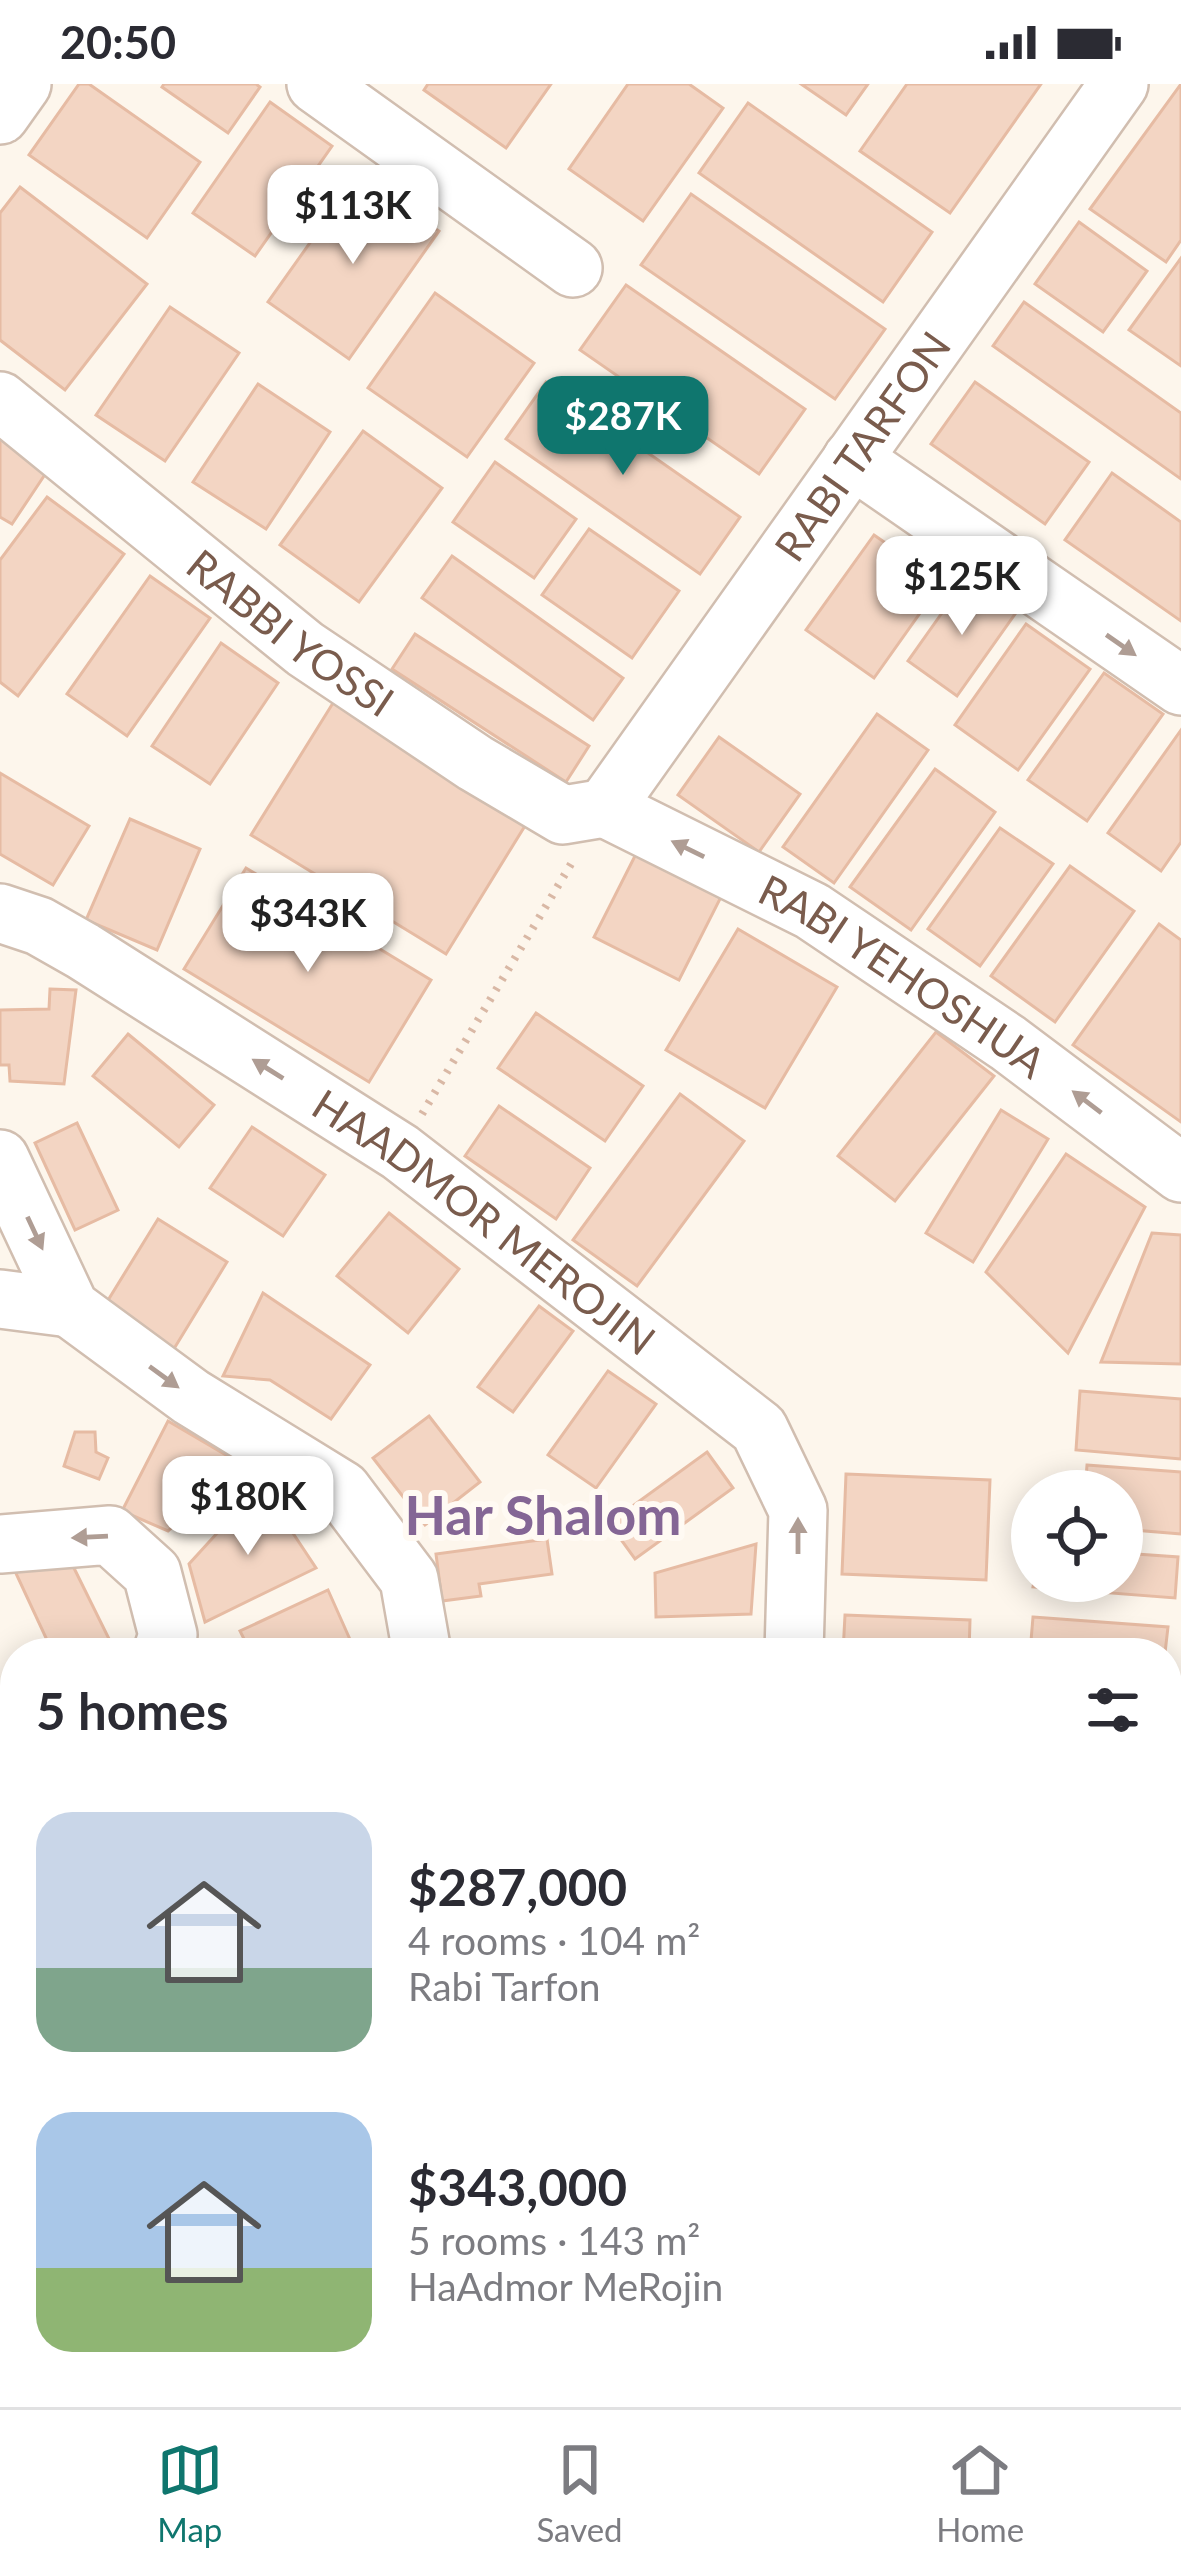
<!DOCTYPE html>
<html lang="en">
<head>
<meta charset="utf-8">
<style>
  body { margin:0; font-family:Lato,sans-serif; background:#f7f7f7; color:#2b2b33; height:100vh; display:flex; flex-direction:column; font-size:45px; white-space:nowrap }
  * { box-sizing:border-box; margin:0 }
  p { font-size:39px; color:#7c7c81 }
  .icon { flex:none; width:66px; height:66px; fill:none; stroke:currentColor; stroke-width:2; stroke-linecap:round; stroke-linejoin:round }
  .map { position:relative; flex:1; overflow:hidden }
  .panel { position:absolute; left:0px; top:1554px; width:1182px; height:771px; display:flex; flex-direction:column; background:#fff; border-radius:48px 48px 0 0; box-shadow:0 6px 30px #0003 }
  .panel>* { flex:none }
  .tools { position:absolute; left:1011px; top:1386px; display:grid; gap:24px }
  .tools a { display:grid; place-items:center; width:132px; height:132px; border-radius:50%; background:#fff; box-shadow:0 6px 30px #0003; font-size:60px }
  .price { position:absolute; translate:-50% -102px; padding:0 27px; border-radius:24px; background:#fff; color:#222; font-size:39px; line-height:78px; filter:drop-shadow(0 3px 6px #0008) }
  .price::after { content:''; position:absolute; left:50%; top:72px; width:36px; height:27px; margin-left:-18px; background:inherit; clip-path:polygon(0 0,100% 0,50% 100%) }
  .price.on { background:#0f766e; color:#fff }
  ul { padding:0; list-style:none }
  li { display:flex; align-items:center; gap:36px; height:300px; padding:0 36px }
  li span { display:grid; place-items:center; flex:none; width:336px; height:240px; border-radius:36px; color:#555 }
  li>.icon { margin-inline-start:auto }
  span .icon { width:144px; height:144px; fill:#fffc; stroke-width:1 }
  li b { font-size:51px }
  h2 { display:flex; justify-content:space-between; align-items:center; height:144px; padding:0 36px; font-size:51px }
  .status { display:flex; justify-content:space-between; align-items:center; height:84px; padding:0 60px; background:#fff; direction:ltr }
  .status svg { height:33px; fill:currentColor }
  .tabs { display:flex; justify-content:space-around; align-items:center; height:168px; border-top:3px solid #e1e1e2; background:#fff; font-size:33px; color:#7c7c81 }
  .tabs a { display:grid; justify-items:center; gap:6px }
  .tabs .on { color:#0f766e }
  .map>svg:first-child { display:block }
  .green { fill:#d8ecc9 }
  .building { fill:#f3d5c3; stroke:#e6bba3; stroke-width:3 }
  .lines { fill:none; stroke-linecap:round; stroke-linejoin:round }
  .minor-casing { stroke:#d1beb0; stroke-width:62 }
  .path { stroke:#d9b8a5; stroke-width:8; stroke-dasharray:3 9; stroke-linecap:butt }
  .minor { stroke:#fff; stroke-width:57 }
  .oneway { fill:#af9d94 }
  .labels { text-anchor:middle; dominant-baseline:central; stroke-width:12; stroke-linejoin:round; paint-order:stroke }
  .street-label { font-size:42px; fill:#7a5c4d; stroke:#fffaf3 }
  .district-label { font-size:54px; font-weight:bold; fill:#846695; stroke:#fffaf3 }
</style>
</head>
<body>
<div class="status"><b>20:50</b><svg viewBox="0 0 49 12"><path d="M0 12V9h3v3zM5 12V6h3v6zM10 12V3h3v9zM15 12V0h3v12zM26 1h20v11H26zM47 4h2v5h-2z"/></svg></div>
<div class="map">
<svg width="1181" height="2323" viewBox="0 0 1181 2323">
  <rect width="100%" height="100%" fill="#fdf6ec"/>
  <!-- green -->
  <polygon class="green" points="822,2310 1101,2310 1104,2323 825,2323"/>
  <!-- building -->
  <g class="building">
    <polygon points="79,0 89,0 200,78 147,154 29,71"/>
    <polygon points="164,0 256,0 260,3 228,49 162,3"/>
    <polygon points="428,0 551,0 506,64 424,6"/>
    <polygon points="628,0 689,0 723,24 643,137 569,85"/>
    <polygon points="801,0 868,0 846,31"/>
    <polygon points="907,0 1041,0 950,129 860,67"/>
    <polygon points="1181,0 1181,156 1166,178 1090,125"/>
    <polygon points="270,18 332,62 255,172 193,129"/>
    <polygon points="748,19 932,148 883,218 699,89"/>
    <polygon points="358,91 439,147 349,275 268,218"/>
    <polygon points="20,103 147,200 65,306 0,256 0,129"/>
    <polygon points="691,110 885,245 835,315 641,181"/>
    <polygon points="1079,138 1147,187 1103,248 1035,200"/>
    <polygon points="1181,174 1181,282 1129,246"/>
    <polygon points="626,201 805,325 759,390 580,266"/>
    <polygon points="435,209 534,279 467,373 368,304"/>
    <polygon points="1024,218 1181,329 1181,395 993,262"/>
    <polygon points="170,223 239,269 165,377 96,331"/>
    <polygon points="546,298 740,433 700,490 506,355"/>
    <polygon points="975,298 1089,378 1045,440 931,360"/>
    <polygon points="258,300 330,348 266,445 193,398"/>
    <polygon points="363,347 442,404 359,518 280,461"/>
    <polygon points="0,350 50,383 12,440 0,433"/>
    <polygon points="495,378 576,435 534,494 453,438"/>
    <polygon points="1112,389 1181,438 1181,537 1065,456"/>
    <polygon points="47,413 124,470 18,612 0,598 0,476"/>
    <polygon points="589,445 679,507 632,574 542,511"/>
    <polygon points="874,451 942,498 874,594 806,546"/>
    <polygon points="452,472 623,594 593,636 422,514"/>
    <polygon points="150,492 210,534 127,652 67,610"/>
    <polygon points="966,495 1015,530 957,612 908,577"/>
    <polygon points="1026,540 1090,585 1018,686 955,641"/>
    <polygon points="415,550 589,662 566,698 392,585"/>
    <polygon points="221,559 278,599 210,700 152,662"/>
    <polygon points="1104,589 1163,630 1087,737 1028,696"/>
    <polygon points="333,619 528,737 446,870 251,751"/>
    <polygon points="877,630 928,666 834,799 783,763"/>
    <polygon points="1181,646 1181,758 1161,787 1108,749"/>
    <polygon points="719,653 800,710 759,768 678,711"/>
    <polygon points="935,685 995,728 911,846 850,803"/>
    <polygon points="0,689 89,742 53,801 0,770"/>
    <polygon points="130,735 200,765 157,866 86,836"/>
    <polygon points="1000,744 1053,780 980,882 928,845"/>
    <polygon points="639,764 724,807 679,896 594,853"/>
    <polygon points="1070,782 1134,827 1055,938 991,892"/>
    <polygon points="246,784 431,896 369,998 184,885"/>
    <polygon points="1159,840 1181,856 1181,1038 1073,961"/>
    <polygon points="738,845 837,903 765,1024 666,966"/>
    <polygon points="50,905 76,906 64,1000 10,997 9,981 0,981 0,926 49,925"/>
    <polygon points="536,929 643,1002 605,1057 498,984"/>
    <polygon points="936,948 994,992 895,1117 838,1072"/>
    <polygon points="128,950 214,1021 179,1063 93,992"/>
    <polygon points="680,1010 744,1057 637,1202 573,1156"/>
    <polygon points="499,1022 590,1084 556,1135 465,1072"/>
    <polygon points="1001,1026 1048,1055 973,1178 926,1149"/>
    <polygon points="77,1039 118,1126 75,1146 35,1059"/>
    <polygon points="252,1043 325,1091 283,1152 210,1104"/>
    <polygon points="1066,1070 1145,1123 1068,1269 986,1188"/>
    <polygon points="389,1129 459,1185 408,1249 337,1192"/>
    <polygon points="158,1135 227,1178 172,1268 102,1226"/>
    <polygon points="1152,1149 1181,1151 1181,1280 1101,1278"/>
    <polygon points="263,1209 370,1281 331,1335 270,1296 223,1292"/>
    <polygon points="539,1222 573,1247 513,1328 478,1303"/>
    <polygon points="608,1287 656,1320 596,1404 548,1371"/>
    <polygon points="1080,1307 1181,1315 1181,1375 1076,1366"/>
    <polygon points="429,1332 480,1398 425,1441 373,1374"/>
    <polygon points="168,1337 243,1381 168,1447 122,1427"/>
    <polygon points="75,1348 95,1348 96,1368 108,1374 99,1395 64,1382"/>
    <polygon points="707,1368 733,1404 635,1475 609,1439"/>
    <polygon points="1087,1381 1181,1388 1181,1450 1122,1445 1122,1407 1085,1407"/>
    <polygon points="846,1390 990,1396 986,1496 842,1490"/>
    <polygon points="261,1401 316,1484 205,1538 189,1480"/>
    <polygon points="547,1455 552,1490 479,1500 481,1512 442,1517 436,1470"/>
    <polygon points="756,1460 751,1530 656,1533 655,1489"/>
    <polygon points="1122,1469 1178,1473 1175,1514 1033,1503 1034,1497 1122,1497"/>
    <polygon points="70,1476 116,1569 53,1569 13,1483"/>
    <polygon points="328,1506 356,1569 251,1569 240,1547"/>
    <polygon points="845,1531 970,1536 969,1569 843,1569"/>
    <polygon points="1033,1533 1168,1543 1165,1569 1030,1569"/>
    <polygon points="15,1627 15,1710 0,1723 0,1638"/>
    <polygon points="0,1888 15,1903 15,1969 0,1984"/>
    <polygon points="15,2095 15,2178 0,2180 0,2097"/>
    <polygon points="1181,2098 1181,2170 1168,2168 1180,2101"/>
    <polygon points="15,2270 15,2310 88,2310 90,2323 0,2323 0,2273"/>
    <polygon points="1181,2274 1181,2323 1165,2323 1162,2310 1167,2310 1167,2280"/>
    <polygon points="118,2310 208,2310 208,2312 162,2323 121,2323"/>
    <polygon points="387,2310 518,2310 520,2323 388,2323"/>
    <polygon points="609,2310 693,2310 610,2321"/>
  </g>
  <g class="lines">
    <!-- minor casing -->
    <g class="minor-casing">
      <g id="minor">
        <polyline points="316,0 573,184"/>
        <polyline points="0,31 22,0"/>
        <path id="s1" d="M0 317 305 565 475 679 563 731 605 724"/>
        <polyline points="852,375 1181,602"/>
        <path id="s2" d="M605 724 1119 0"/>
        <path id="s3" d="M605 724 812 827 1008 959 1181 1089"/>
        <path id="s4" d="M0 829 39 842 83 867 400 1068 759 1345 798 1426 794 1569"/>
        <polyline points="0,1075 70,1224 191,1313 342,1406 409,1495 422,1569"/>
        <polyline points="0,1215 70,1224"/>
        <polyline points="0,1460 110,1451 152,1489 168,1551 162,1569"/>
        <polyline points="0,1784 15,1771"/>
        <polyline points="1167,1908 1181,1814"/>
        <polyline points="0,2011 15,1999"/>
        <polyline points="1132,2323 1133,2310"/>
      </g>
    </g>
    <!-- path -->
    <g class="path">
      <polyline points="422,1030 574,775"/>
      <polyline points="843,2310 846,2323"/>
    </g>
    <!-- minor -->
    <use href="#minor" class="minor"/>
  </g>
  <!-- one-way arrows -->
  <defs><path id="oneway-solid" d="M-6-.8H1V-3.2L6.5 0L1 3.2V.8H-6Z" transform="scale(3)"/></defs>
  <g class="oneway">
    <use href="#oneway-solid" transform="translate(1121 561) rotate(35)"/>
    <use href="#oneway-solid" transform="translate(688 765) rotate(-154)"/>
    <use href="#oneway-solid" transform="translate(268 985) rotate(-148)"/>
    <use href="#oneway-solid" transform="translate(1087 1018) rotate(-143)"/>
    <use href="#oneway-solid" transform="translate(35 1149) rotate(65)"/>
    <use href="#oneway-solid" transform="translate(164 1293) rotate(36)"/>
    <use href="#oneway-solid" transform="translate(798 1452) rotate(-90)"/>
    <use href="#oneway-solid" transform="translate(90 1453) rotate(177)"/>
  </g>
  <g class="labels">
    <!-- street labels -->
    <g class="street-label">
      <text stroke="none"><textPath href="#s2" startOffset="444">RABI TARFON</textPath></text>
      <text stroke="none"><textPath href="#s1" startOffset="372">RABBI YOSSI</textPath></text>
      <text stroke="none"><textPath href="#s3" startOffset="342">RABI YEHOSHUA</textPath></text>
      <text stroke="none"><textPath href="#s4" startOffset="576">HAADMOR MEROJIN</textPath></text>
    </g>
    <!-- district labels -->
    <g class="district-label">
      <text x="543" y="1430">Har Shalom</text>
    </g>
  </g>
</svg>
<div class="tools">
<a><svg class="icon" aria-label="locate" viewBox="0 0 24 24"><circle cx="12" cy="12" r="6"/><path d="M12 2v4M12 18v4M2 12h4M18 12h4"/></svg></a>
</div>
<b class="price" style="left:353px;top:183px">$113K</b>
<b class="price on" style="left:623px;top:394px">$287K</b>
<b class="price" style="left:962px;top:554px">$125K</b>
<b class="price" style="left:308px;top:891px">$343K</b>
<b class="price" style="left:248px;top:1474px">$180K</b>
<section class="panel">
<h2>5 homes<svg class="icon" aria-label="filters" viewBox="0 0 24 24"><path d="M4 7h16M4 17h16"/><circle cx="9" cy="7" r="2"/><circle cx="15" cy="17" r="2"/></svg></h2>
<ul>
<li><span style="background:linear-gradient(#c9d6e8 65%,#7fa58c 0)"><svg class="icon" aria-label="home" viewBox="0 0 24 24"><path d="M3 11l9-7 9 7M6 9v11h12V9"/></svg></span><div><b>$287,000</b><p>4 rooms · 104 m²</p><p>Rabi Tarfon</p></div></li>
<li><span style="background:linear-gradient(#a9c7e8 65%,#8fb573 0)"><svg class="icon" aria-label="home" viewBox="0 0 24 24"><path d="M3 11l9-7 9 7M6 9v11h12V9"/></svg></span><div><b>$343,000</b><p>5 rooms · 143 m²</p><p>HaAdmor MeRojin</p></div></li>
</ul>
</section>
</div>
<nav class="tabs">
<a class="on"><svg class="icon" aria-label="map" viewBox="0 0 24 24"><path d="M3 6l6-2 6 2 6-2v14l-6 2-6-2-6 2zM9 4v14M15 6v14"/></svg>Map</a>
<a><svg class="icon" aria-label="saved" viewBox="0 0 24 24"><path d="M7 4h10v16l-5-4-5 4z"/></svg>Saved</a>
<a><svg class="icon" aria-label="home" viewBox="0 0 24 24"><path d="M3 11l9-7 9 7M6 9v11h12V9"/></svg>Home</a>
</nav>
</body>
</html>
